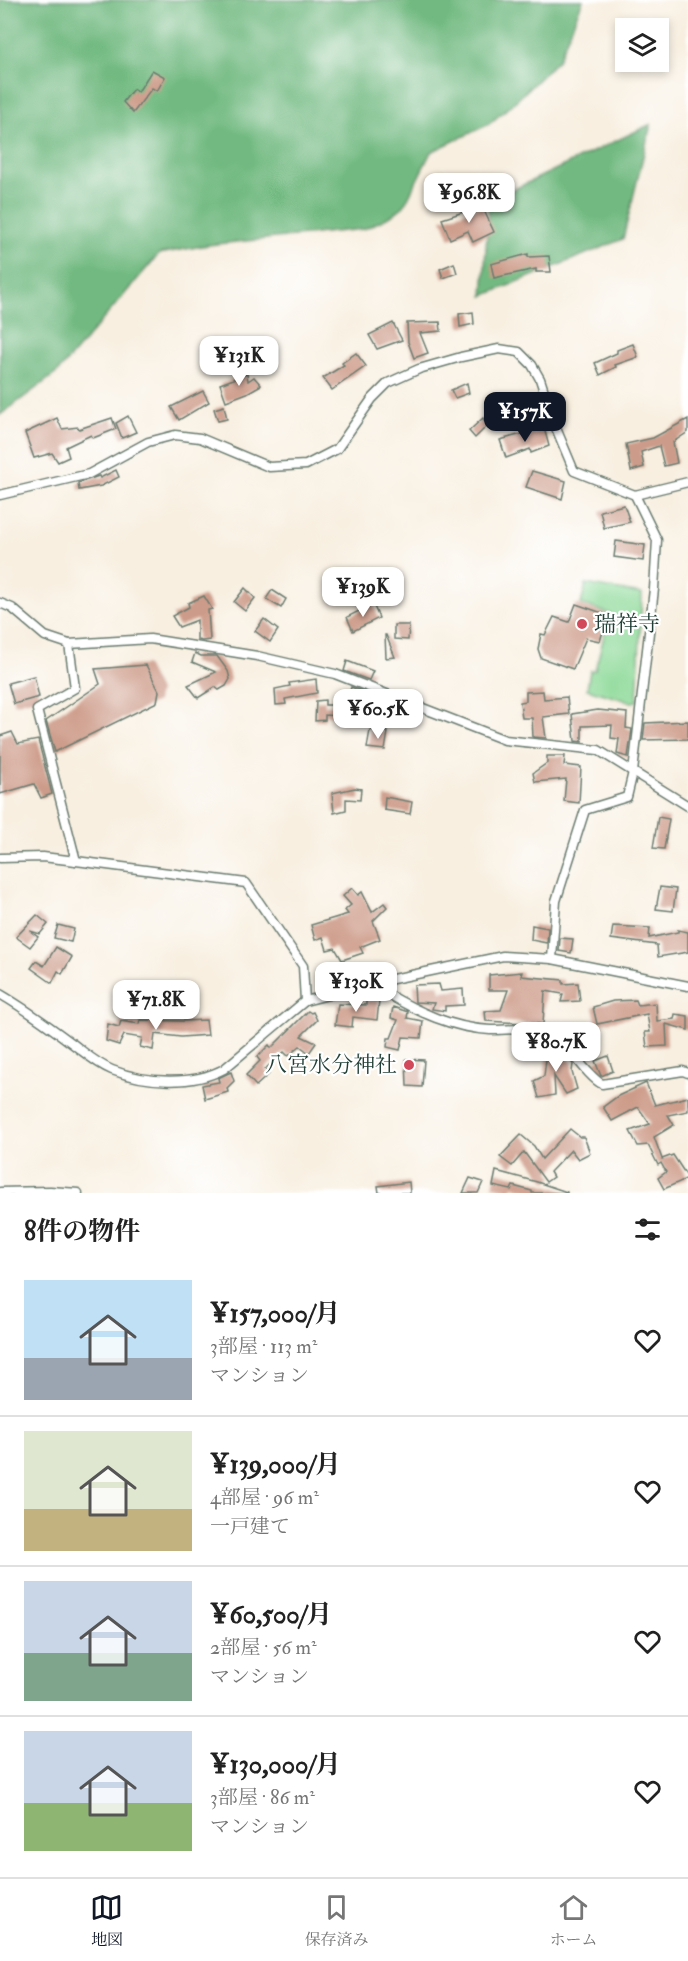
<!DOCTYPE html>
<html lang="ja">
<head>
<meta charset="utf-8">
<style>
  body { margin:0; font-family:"IM FELL Double Pica","Noto Serif JP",serif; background:#f2f2f2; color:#222; height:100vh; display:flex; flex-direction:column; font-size:22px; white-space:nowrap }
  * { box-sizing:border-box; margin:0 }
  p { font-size:20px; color:#767676 }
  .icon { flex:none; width:33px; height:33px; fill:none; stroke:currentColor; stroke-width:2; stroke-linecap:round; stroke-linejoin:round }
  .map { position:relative; height:1193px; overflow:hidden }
  .panel { display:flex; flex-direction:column; background:#fff; flex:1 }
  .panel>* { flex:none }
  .buttons { position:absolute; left:615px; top:18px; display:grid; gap:12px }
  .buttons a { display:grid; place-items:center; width:54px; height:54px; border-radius:0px; background:#fff; box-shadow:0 3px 9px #0003; font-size:30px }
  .price { position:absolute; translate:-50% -51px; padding:0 14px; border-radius:12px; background:#fff; color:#222; font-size:20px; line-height:39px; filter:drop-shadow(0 2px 3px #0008) }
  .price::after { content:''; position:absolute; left:50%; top:36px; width:18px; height:14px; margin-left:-9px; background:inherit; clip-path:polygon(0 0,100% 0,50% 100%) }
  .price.active { background:#111827; color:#fff }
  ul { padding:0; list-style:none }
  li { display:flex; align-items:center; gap:18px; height:150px; padding:0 24px }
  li+li { border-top:2px solid #e0e0e0 }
  li span { display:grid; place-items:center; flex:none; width:168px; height:120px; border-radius:0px; color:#555 }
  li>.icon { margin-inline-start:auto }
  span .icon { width:72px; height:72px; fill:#fffc; stroke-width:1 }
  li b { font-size:26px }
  h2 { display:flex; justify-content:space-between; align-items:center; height:72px; padding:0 24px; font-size:26px }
  .dock { display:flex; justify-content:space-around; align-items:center; height:84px; border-top:2px solid #e0e0e0; background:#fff; font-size:16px; color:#767676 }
  .dock a { display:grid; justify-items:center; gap:3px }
  .dock .active { color:#111827 }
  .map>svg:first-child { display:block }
  .green { fill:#8cd997; stroke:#568b66; stroke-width:1.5 }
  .forest { fill:#71b980; stroke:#487b5a; stroke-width:1.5 }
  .building { fill:#cd9b89 }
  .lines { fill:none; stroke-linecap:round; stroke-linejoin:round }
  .minor-casing { stroke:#6b7b70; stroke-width:11 }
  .minor { stroke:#fff; stroke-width:8 }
  .poi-dot { fill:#d1495b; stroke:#fff; stroke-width:2 }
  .labels { text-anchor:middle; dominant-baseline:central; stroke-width:4.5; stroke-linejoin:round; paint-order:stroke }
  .poi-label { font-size:22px; fill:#1f3d34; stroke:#fff; text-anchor:start }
</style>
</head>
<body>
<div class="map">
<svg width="688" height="1193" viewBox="0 0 688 1193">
  <rect width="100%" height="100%" fill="#fff"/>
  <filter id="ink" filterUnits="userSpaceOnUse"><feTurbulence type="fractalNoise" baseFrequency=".0167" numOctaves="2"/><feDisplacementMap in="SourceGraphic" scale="12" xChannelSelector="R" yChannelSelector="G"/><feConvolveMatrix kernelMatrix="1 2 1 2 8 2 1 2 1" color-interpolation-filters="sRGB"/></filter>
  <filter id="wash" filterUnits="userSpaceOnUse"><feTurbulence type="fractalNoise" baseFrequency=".008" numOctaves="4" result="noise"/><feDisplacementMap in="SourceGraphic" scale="24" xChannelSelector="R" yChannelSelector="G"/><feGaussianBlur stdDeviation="1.35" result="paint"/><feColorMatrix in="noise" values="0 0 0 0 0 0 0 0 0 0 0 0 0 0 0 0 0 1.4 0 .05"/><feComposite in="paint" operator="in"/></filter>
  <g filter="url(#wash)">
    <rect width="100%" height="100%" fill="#f8efe0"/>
    <!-- green -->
    <polygon class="green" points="586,584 642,594 637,701 631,702 587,689 590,671 595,670 610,614 581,604"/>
    <!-- forest -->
    <g class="forest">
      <polygon points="0,0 583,0 558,60 518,99 489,124 431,152 404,206 391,216 364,229 208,245 159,254 58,372 0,415"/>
      <polygon points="651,124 623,239 483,296 489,201"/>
    </g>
    <g id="blocks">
      <!-- building -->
      <g class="building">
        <polygon points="152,70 165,77 157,91 152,88 133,113 123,102 133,89 138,92"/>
        <polygon points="482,206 494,232 473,242 468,231 450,239 442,219"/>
        <polygon points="528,254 528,257 549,256 551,272 536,272 536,269 494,278 491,264"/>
        <polygon points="454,263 457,273 443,278 440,269"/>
        <polygon points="473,312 474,324 460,327 459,314"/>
        <polygon points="440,322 441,331 420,333 428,353 414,358 408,342 407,323"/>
        <polygon points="393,323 402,340 377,349 369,335"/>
        <polygon points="633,344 638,357 615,365 616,367 600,375 595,363 617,353 617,350"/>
        <polygon points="356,353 366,366 332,390 323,378 344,365 342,363"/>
        <polygon points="247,374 248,381 254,377 261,385 247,393 226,401 220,384"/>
        <polygon points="467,383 469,393 455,398 451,390"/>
        <polygon points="203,391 209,402 179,420 171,407"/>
        <polygon points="224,406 227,419 218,421 214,409"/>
        <polygon points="128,416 136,432 122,438 116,423"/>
        <polygon points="57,418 62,429 78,427 79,429 112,418 116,429 93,438 91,435 66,447 69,457 58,462 52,453 34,458 25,433"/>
        <polygon points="483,418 487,426 475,438 469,431"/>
        <polygon points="688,419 688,432 673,442 677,463 664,466 659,446 641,452 644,467 631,471 626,444 653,438"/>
        <polygon points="544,428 549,446 531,453 530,449 506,458 500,440"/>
        <polygon points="116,470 119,477 101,486 79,490 78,483 99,476 100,478"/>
        <polygon points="532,471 566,481 562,499 526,487"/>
        <polygon points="624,505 630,522 604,528 600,511"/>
        <polygon points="616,541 645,545 643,561 614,557"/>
        <polygon points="245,588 255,598 245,611 234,602"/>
        <polygon points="272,590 286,599 281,608 266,599"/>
        <polygon points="204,596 212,609 208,610 210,640 202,641 197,640 197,620 179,627 172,616 189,607 188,603"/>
        <polygon points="373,604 379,618 353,631 347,617"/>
        <polygon points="576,604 608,615 600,641 586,638 573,669 541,658 538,649 541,634 545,635 554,617 569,622"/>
        <polygon points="264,619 278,630 270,642 255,631"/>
        <polygon points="394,625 409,625 408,640 394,639"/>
        <polygon points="385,635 386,635 395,657 386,658"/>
        <polygon points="195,653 201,656 217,656 228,671 230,679 226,686 219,690 215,687 198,698 188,685 216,672 192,662"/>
        <polygon points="347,661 373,671 369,680 344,671"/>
        <polygon points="146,665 159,691 157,702 55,752 46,721 100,684 95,669"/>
        <polygon points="34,676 39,697 14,704 8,683"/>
        <polygon points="316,679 317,693 285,699 286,704 276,705 275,689 290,686 289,683"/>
        <polygon points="351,687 366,693 364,702 348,698"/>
        <polygon points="543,691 544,699 567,697 569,714 543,717 546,738 533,737 532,718 522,718 520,702 526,701 526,692"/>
        <polygon points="325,700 325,705 339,705 337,716 325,715 325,720 315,721 316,701"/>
        <polygon points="598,710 627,713 626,728 632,729 628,757 617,754 619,739 611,738 612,725 582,726 582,742 575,741 572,714"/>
        <polygon points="688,721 688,739 643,740 645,723"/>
        <polygon points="370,730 388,732 385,750 367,748"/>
        <polygon points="12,732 18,744 38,740 52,794 41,798 34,784 0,794 0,736"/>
        <polygon points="547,756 565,756 564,765 581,767 579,803 564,801 566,779 535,782 533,773 547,763"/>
        <polygon points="355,788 361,789 360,800 346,799 346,810 334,813 332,793"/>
        <polygon points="385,797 412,802 410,814 384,810"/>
        <polygon points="658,817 669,819 664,849 653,848"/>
        <polygon points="660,887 676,889 673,911 656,909"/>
        <polygon points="352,888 358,895 362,892 372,912 384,903 387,907 373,921 380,939 360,947 363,953 342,960 335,948 327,950 323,937 315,940 311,925 348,914 345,910 351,905 343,896"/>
        <polygon points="37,915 48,924 40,934 30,931 38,937 30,947 16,937"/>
        <polygon points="58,925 74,929 71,942 54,938"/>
        <polygon points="532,925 548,928 547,943 531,940"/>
        <polygon points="613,926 650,928 649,938 678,932 678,930 688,932 688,952 658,957 657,945 611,939"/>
        <polygon points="560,938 573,939 571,953 559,951"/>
        <polygon points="56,947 72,957 62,974 58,971 52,983 31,968 36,961 44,966"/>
        <polygon points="522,972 521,976 563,980 563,984 578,983 580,1001 561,1002 563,994 545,991 543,1024 486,1021 485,1011 501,1010 508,990 489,990 489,975"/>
        <polygon points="439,984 441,991 463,989 464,1005 445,1006 445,1011 432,1009 434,1003 415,1002 414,985"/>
        <polygon points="366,1000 379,1001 377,1020 353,1017 352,1027 335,1025 338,1004 366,1005"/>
        <polygon points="636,1000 638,1005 656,1003 657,1021 674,1019 675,1014 688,1016 688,1030 666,1024 667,1046 647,1047 645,1032 650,1032 647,1014 597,1024 593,1007 613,1001"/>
        <polygon points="393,1007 408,1012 407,1018 423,1021 421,1038 403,1037 400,1050 387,1047 388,1038 391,1038 398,1020 391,1018"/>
        <polygon points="308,1011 311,1013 313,1012 317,1020 301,1036 316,1043 309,1053 300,1046 288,1056 284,1052 265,1069 269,1074 256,1086 246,1075 260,1061 257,1057 269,1045 271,1048"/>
        <polygon points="140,1020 183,1021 206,1020 208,1035 181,1037 155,1034 153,1050 140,1047 142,1038 124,1035 119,1045 106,1041 108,1024 119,1027 121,1021 139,1024"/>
        <polygon points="583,1024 588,1040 573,1043 570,1026"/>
        <polygon points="534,1036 534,1040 542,1042 542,1052 516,1052 515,1037"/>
        <polygon points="548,1043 556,1045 573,1064 572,1072 577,1089 566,1094 554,1076 555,1095 539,1098 534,1081 544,1076"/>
        <polygon points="608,1056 613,1071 601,1076 595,1061"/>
        <polygon points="406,1059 424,1060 422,1087 407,1086"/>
        <polygon points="231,1072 234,1081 227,1088 228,1092 205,1099 202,1085 219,1082 218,1078"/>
        <polygon points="646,1083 655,1105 688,1097 688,1111 668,1115 674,1125 654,1137 662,1159 673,1155 688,1178 664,1189 658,1178 666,1172 661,1163 658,1165 648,1145 638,1146 630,1131 650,1124 638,1107 612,1121 603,1107 618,1096"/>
        <polygon points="570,1129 580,1137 584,1137 590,1153 578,1159 571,1150 550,1172 553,1177 546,1182 524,1152 512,1166 500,1157 521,1135 534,1146 542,1159"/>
        <polygon points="496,1171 537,1182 567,1192 567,1193 532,1193 532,1191 513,1186 511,1190 493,1186"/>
        <polygon points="470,1178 483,1182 478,1193 463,1193"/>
        <polygon points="409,1182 410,1193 379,1193 378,1186"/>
      </g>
    </g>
  </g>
  <g filter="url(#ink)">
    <use href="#blocks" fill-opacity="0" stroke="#6b7b70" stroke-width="1.5"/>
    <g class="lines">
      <!-- minor casing -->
      <g class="minor-casing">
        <g id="minor">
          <polyline points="0,495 89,474 148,442 175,435 200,438 269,467 306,465 337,449 372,399 388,383 419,369 461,357 499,349 519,352 532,365 540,379 556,428 574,471 635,495 688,482"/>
          <polyline points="0,603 12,608 45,636 69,644 150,639 257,656 335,674 505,740 598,750 688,806"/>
          <polyline points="69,644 75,688 37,710 76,861"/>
          <polyline points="0,858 43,857 76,861 246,883 303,966 305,1001"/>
          <polyline points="552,959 556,901 585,810 627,797 633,772 654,589 657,540 635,495"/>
          <path d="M383 981 386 993C418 1012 452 1028 490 1030 510 1030 530 1026 550 1033 565 1038 584 1074 602 1084L683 1071 688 1073"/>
          <path d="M0 994C26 1009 49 1026 73 1044 85 1053 97 1064 112 1070 145 1083 192 1086 224 1069L305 1001 383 981 503 956 552 959 688 986"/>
          <polyline points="0,1192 50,1191 78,1193"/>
        </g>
      </g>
      <!-- minor -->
      <use href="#minor" class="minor"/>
    </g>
  </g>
  <!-- markers -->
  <g class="poi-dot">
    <circle cx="582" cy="624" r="6"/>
    <circle cx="409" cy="1065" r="6"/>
  </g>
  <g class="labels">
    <!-- poi labels -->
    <g class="poi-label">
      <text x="594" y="624">瑞祥寺</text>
      <text x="397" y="1065" text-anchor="end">八宮水分神社</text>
    </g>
  </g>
</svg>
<div class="buttons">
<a><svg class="icon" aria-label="layers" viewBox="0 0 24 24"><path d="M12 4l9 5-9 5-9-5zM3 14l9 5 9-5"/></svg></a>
</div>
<b class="price" style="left:469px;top:224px">¥96.8K</b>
<b class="price" style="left:239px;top:387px">¥131K</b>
<b class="price active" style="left:525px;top:443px">¥157K</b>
<b class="price" style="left:363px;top:618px">¥139K</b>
<b class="price" style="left:378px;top:740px">¥60.5K</b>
<b class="price" style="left:356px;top:1013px">¥130K</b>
<b class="price" style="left:156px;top:1031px">¥71.8K</b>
<b class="price" style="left:556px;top:1073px">¥80.7K</b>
</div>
<section class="panel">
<h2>8件の物件<svg class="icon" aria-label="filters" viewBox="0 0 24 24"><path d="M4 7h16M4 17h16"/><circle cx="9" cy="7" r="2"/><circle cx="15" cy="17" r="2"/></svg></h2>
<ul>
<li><span style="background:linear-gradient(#bfe0f5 65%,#9aa5b1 0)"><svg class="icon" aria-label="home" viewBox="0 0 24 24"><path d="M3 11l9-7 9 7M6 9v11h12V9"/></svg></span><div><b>¥157,000/月</b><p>3部屋 · 113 m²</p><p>マンション</p></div><svg class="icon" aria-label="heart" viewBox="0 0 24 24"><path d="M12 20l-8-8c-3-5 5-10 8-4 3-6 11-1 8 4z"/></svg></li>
<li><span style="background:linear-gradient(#dfe7d0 65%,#c2b280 0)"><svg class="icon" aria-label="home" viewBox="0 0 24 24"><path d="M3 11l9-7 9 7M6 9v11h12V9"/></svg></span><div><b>¥139,000/月</b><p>4部屋 · 96 m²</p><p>一戸建て</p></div><svg class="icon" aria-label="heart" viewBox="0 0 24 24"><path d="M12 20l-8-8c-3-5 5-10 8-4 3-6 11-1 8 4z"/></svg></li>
<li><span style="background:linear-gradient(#c9d6e8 60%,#7fa58c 0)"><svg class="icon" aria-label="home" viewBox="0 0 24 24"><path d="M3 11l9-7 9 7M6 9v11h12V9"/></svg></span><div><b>¥60,500/月</b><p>2部屋 · 56 m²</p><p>マンション</p></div><svg class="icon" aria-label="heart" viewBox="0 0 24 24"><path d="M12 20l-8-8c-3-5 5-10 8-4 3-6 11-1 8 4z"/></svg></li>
<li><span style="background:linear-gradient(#c9d6e8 60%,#8fb573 0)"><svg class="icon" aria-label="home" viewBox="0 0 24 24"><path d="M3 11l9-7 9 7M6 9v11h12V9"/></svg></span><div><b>¥130,000/月</b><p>3部屋 · 86 m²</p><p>マンション</p></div><svg class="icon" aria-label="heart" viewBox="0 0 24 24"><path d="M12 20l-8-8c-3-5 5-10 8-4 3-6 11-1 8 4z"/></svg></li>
</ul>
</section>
<nav class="dock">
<a class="active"><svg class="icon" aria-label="map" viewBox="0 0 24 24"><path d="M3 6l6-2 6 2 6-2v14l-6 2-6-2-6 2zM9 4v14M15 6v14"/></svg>地図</a>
<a><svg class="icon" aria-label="saved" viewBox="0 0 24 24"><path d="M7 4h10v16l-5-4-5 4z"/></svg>保存済み</a>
<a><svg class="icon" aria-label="home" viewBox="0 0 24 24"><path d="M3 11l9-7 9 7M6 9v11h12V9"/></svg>ホーム</a>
</nav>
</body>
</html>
